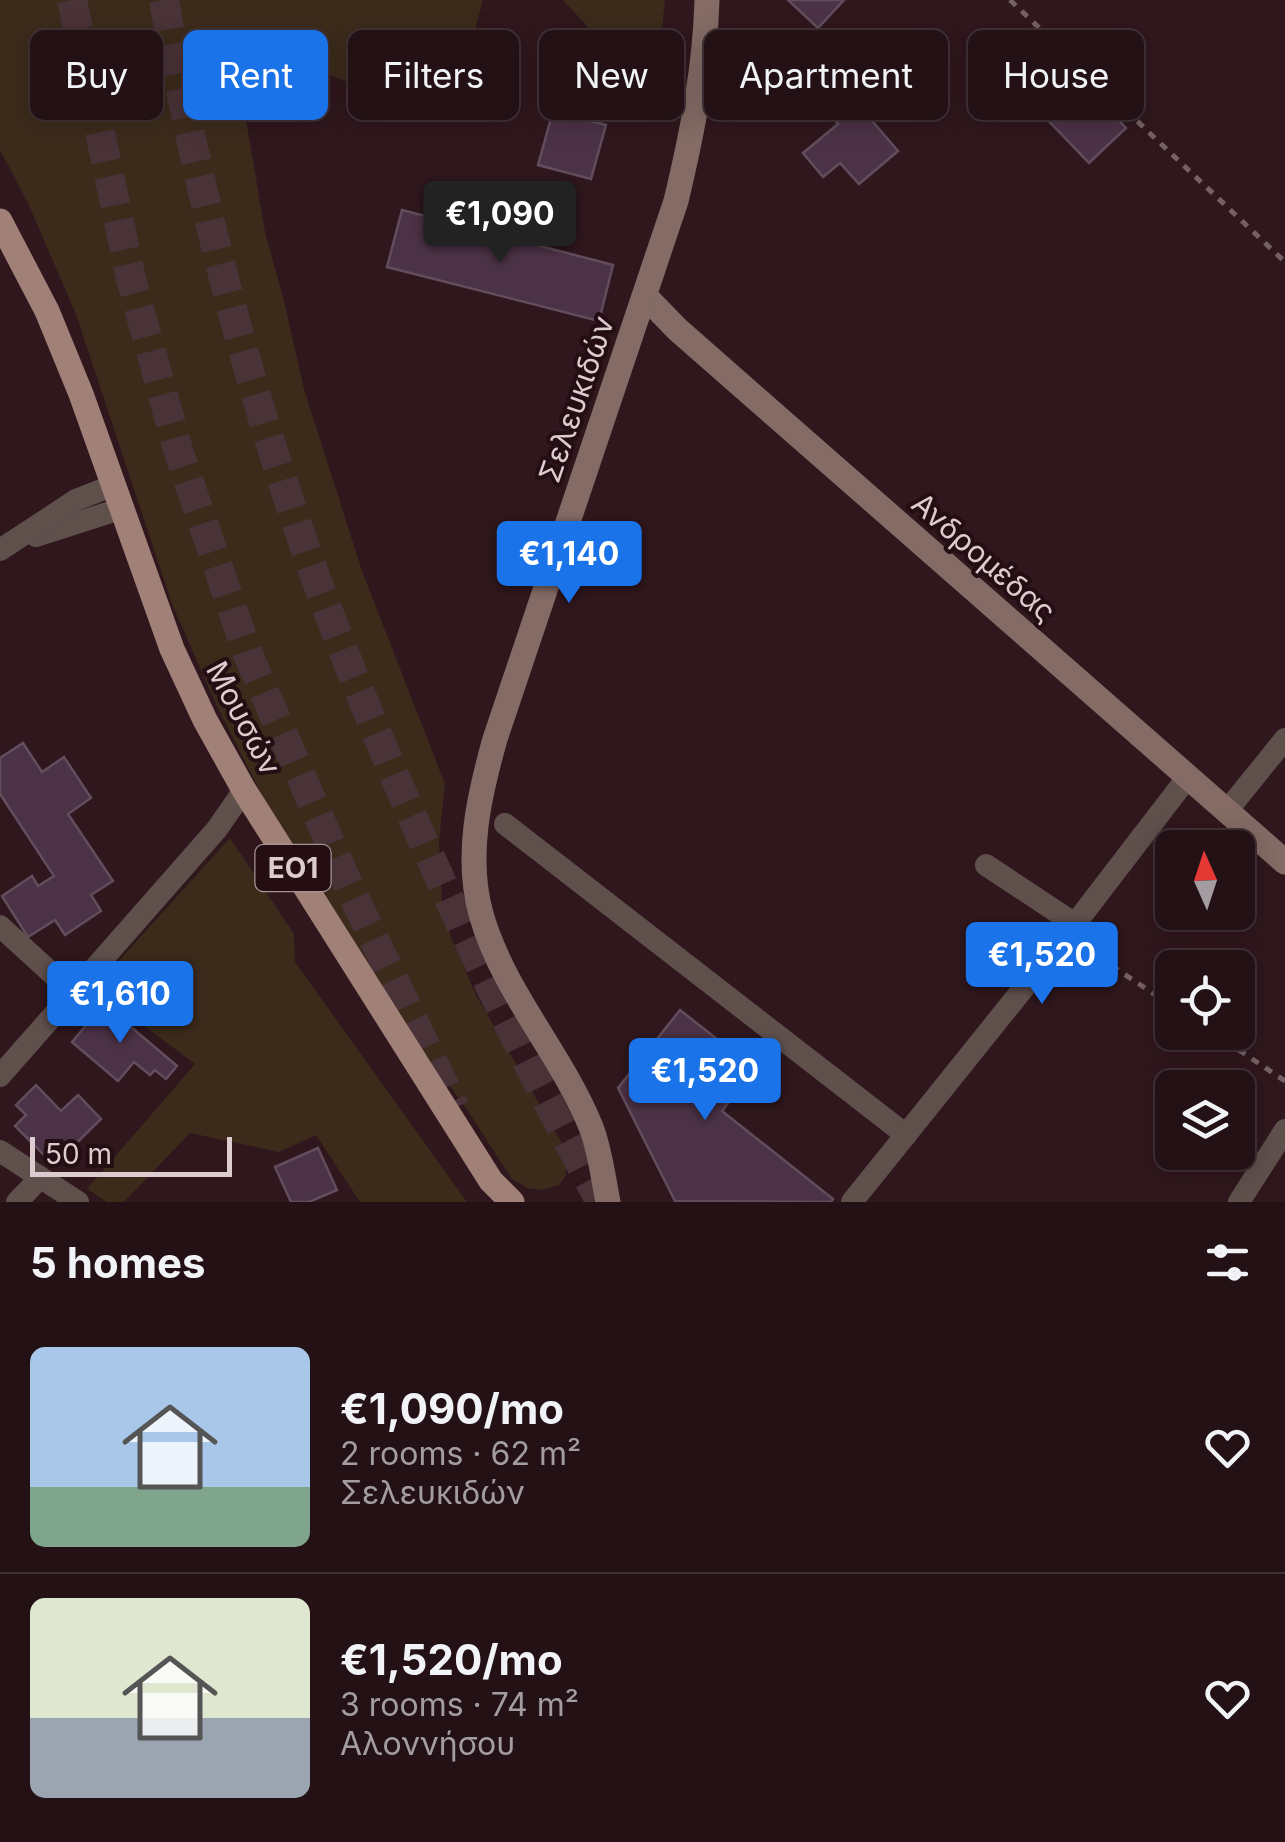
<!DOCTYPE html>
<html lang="en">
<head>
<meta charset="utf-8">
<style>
  body { margin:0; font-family:Inter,sans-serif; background:#2f1f23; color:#f1f3f6; height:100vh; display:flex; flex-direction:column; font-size:38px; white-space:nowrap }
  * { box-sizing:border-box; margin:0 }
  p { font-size:32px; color:#a39da1 }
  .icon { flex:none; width:55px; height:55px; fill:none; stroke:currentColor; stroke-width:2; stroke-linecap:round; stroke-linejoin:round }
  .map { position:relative; height:1202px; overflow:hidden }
  .drawer { display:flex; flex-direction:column; background:#231116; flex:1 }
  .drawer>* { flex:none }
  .hud { position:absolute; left:30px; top:30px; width:1225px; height:90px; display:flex; gap:20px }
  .needle { width:65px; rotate:357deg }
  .fabs { position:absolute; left:1155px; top:830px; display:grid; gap:20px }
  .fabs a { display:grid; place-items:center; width:100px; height:100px; border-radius:15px; background:#231116; box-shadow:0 5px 25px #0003,0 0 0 2px #403135; font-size:50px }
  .scale { position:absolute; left:30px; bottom:25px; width:202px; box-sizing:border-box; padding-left:10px; border:5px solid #ddcccf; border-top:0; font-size:28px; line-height:35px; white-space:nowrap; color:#ddcccf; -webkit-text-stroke:8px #240e14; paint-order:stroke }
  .price { position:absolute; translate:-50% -85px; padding:0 22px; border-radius:10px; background:#1a73e8; color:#fff; font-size:32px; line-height:65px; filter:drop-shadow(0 2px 5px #0008) }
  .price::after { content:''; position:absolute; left:50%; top:60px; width:30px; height:22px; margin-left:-15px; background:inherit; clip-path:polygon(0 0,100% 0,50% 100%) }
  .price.current { background:#222; color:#fff }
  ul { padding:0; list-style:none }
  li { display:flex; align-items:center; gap:30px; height:250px; padding:0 30px }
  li+li { border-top:2px solid #403135 }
  li span { display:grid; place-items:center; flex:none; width:280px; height:200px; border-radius:15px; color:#555 }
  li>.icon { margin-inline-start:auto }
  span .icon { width:120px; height:120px; fill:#fffc; stroke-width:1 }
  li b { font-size:42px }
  h2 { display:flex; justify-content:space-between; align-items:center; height:120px; padding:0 30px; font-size:42px }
  .pill { padding:0 35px; border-radius:15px; background:#231116; box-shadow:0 5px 25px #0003,0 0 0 2px #403135; font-size:35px; line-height:90px }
  .pill.current { background:#1a73e8; color:#fff }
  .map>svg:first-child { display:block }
  .green { fill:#3c2b1b }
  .building { fill:#4c3246; stroke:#624d5d; stroke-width:2.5 }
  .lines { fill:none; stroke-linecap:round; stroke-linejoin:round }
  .highway-tunnel { stroke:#493238; stroke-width:30; stroke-dasharray:30 15; stroke-linecap:butt }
  .path { stroke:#756064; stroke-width:5; stroke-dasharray:8 8; stroke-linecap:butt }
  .street { stroke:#5f504c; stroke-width:22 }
  .secondary { stroke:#846b65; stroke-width:25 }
  .primary { stroke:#a08077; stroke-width:25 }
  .labels { text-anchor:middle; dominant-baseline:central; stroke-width:8; stroke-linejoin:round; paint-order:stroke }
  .shield { fill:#240e14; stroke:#a69397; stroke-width:2.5 }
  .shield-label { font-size:28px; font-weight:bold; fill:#ddcccf }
  .street-label { font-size:30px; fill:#ddcccf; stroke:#240e14 }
</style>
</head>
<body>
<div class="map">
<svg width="1285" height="1202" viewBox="0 0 1285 1202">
  <rect width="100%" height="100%" fill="#2f171d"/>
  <!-- green -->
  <g class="green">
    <polygon points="0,0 483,0 450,122 232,37 265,232 284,301 304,389 362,571 445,784 439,841 442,902 450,935 477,997 566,1150 566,1175 559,1185 543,1190 527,1188 512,1179 464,1105 400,1020 265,801 216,704 172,604 76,314 27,201 0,150"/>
    <polygon points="563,0 665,0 655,100"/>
    <polygon points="230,838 294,934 295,962 467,1202 360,1202 316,1135 279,1152 190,1133 124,1202 107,1202 87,1189 195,1064 94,988"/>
  </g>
  <!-- building -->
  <g class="building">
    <polygon points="788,0 844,0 818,28"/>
    <polygon points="1071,70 1126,128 1089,163 1042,114 1061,97 1052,88"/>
    <polygon points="850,95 898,151 859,184 840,163 823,177 803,153 838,124 828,113"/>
    <polygon points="553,111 606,125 591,179 538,165"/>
    <polygon points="402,210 613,265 599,321 387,267"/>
    <polygon points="23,743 42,772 64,757 91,798 68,814 113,881 91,895 101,911 65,935 55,920 28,937 2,896 32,876 38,886 54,876 0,794 0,758"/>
    <polygon points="104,1004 177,1066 166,1079 155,1070 150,1075 134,1062 118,1081 72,1042"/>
    <polygon points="680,1010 755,1069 722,1111 833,1199 831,1202 675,1201 618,1088"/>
    <polygon points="36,1085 61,1111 78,1095 101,1119 54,1165 15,1126 26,1115 16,1105"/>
    <polygon points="318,1148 337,1190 309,1202 291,1202 275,1167"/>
  </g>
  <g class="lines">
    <!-- highway-tunnel -->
    <g class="highway-tunnel">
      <polyline points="72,0 131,279 179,453 247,652 350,889 455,1108"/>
      <path d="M164 0C200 205 257 425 331 619 408 819 499 1014 601 1202"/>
    </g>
    <!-- path -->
    <g class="path">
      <polyline points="1010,0 1285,262"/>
      <polyline points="1085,948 1172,1006"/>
      <polyline points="1212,1032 1285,1081"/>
    </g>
    <!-- street -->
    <g class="street">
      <polyline points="36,536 123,508"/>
      <polyline points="0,550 76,500 114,485"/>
      <polyline points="1226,812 1285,739"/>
      <polyline points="505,824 906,1135"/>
      <polyline points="986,865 1075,924"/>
      <polyline points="0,926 71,991"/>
      <polyline points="0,1076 217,829 244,790"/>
      <polyline points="0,1151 78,1202"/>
      <polyline points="17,1202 40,1178"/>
      <polyline points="852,1202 1075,924 1187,778"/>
      <polyline points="1239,1202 1285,1130"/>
    </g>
    <!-- secondary -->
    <g class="secondary">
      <polyline points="645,296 677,329 1285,862"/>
      <path d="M608 1202C603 1177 600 1150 591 1127 561 1053 503 992 481 914 465 856 479 796 495 739L676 201C692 134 705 69 707 0"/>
    </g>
    <!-- primary -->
    <polyline class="primary" points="0,221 47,311 81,394 172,649 205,720 244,790 491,1181 512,1202"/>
  </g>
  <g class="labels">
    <!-- shield labels -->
    <rect class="shield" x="255.5" y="845" width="75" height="46" rx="8"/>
    <g class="shield-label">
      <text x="293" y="868">ΕΟ1</text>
    </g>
    <!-- street labels -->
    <g class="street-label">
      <text transform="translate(576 399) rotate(-71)">Σελευκιδών</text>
      <text transform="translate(984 557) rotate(41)">Ανδρομέδας</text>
      <text transform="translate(244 718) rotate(62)">Μουσών</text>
    </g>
  </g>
</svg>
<div class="fabs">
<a><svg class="needle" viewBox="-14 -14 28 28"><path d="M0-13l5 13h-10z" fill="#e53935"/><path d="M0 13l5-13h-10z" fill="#a39da1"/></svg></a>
<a><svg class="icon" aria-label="locate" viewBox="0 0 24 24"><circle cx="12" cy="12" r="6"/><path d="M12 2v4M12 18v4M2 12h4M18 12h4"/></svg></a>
<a><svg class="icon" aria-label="layers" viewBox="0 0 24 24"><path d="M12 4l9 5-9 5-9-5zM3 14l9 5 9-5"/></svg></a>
</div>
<div class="scale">50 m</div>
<b class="price current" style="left:500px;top:266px">€1,090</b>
<b class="price" style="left:569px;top:606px">€1,140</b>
<b class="price" style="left:1042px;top:1007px">€1,520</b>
<b class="price" style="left:120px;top:1046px">€1,610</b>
<b class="price" style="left:705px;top:1123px">€1,520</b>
<div class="hud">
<a class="pill">Buy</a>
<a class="pill current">Rent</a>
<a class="pill">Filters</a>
<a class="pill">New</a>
<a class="pill">Apartment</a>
<a class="pill">House</a>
</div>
</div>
<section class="drawer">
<h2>5 homes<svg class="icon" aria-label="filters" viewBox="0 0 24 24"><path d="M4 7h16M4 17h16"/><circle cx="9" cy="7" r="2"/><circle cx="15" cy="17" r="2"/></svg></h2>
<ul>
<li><span style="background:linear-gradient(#a9c7e8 70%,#7fa58c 0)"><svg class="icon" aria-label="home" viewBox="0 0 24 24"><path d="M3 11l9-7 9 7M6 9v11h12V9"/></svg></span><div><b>€1,090/mo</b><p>2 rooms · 62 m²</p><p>Σελευκιδών</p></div><svg class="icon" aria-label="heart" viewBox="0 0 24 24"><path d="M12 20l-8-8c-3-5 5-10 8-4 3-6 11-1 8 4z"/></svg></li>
<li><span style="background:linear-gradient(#dfe7d0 60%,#9aa5b1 0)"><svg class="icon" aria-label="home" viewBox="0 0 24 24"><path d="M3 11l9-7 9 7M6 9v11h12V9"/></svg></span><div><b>€1,520/mo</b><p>3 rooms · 74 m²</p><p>Αλοννήσου</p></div><svg class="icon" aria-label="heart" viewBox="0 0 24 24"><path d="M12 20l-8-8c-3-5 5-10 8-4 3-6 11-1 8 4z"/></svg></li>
</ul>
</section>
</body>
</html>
